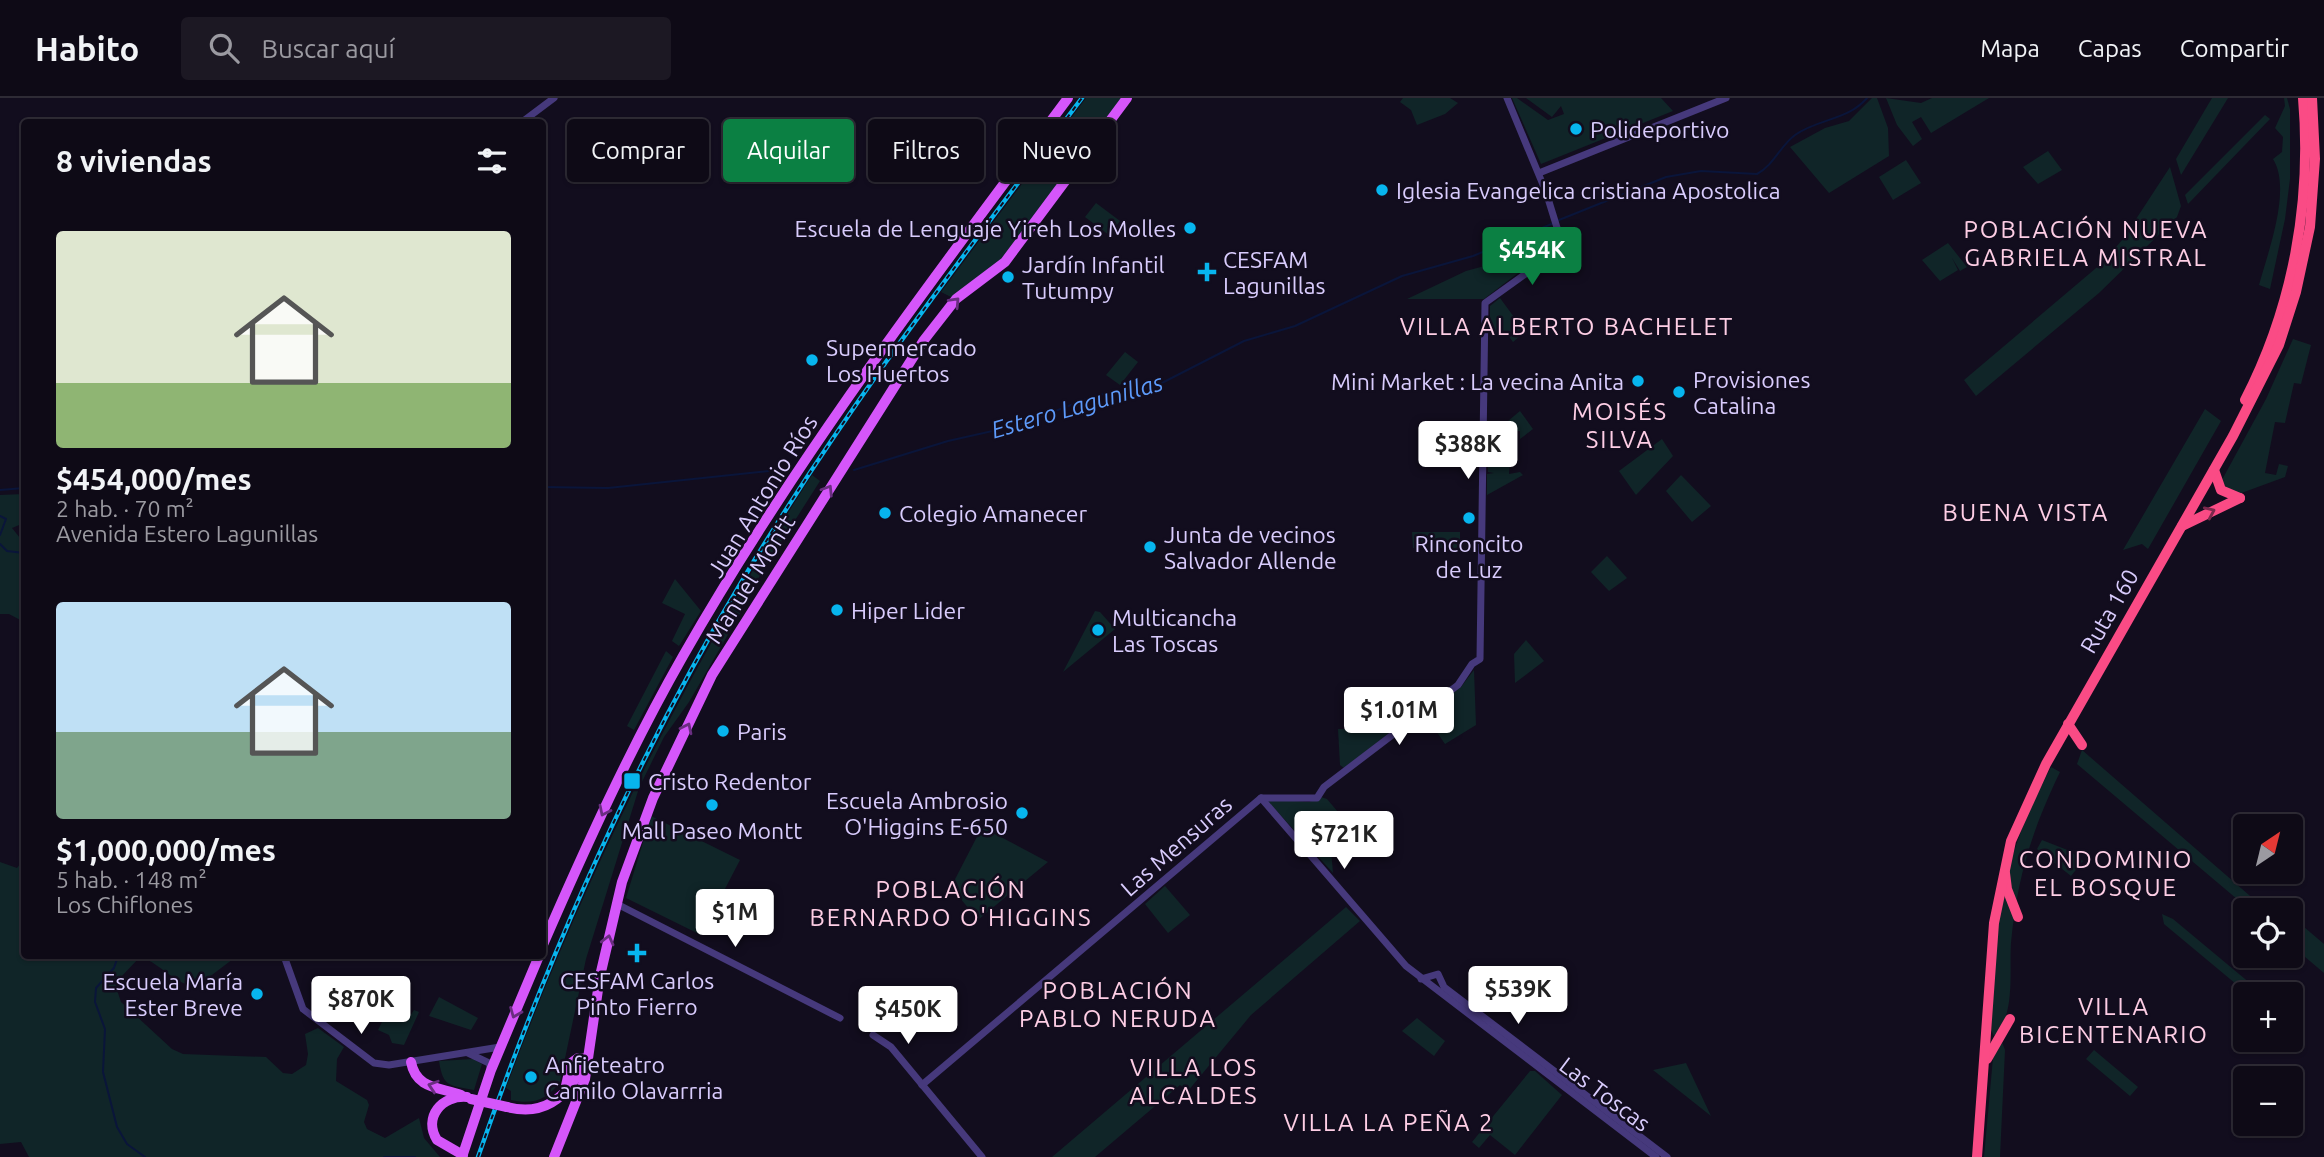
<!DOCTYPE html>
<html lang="es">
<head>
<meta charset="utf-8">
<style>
  body { margin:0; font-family:Ubuntu,sans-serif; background:#1c1823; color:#f1f3f6; height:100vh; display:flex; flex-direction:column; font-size:26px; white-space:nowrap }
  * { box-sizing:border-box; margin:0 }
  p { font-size:23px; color:#9b9aa1 }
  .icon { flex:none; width:38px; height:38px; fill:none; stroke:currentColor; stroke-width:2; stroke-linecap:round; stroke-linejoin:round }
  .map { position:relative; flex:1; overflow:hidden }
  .drawer { position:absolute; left:21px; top:21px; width:525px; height:840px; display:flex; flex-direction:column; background:#0e0a16; border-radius:7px; box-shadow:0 2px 5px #0004,0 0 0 2px #2e2b35 }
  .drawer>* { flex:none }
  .guide { position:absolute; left:567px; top:21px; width:665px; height:63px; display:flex; gap:14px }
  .needle { width:46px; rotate:35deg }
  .fabs { position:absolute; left:2233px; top:716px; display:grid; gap:14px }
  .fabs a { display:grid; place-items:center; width:70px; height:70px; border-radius:7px; background:#0e0a16; box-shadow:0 2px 5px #0004,0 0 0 2px #2e2b35; font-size:35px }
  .price { position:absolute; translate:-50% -60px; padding:0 16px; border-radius:7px; background:#fff; color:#222; font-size:23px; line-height:46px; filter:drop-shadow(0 2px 4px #0008) }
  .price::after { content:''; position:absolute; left:50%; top:42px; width:21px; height:16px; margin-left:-10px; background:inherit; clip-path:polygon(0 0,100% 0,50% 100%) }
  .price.on { background:#0b8043; color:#fff }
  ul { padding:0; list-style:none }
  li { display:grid; align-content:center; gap:14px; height:371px; padding:0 35px }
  li span { display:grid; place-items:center; height:217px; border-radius:7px; color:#555 }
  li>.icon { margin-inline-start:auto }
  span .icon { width:126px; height:126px; fill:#fffc; stroke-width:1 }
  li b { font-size:30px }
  h2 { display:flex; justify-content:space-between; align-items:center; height:84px; padding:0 35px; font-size:30px }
  .chip { padding:0 24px; border-radius:7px; background:#0e0a16; box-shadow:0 2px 5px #0004,0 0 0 2px #2e2b35; font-size:24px; line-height:63px }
  .chip.on { background:#0b8043; color:#fff }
  header { display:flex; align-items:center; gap:42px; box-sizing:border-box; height:98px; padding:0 35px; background:#0e0a16; border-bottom:2px solid #2e2b35 }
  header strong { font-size:33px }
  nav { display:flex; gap:38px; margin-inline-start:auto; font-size:24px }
  .search { width:490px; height:63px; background:#1c1823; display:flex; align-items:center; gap:18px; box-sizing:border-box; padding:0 24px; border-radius:7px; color:#9b9aa1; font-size:26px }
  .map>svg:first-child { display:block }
  .green { fill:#102528 }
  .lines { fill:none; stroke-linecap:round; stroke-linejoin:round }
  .stream { stroke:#0a153a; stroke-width:2 }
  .tertiary { stroke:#46397c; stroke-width:7 }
  .primary { stroke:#d556fa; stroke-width:10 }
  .motorway { stroke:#fa4b85; stroke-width:10 }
  .rail-casing { stroke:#07b5ee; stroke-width:4.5 }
  .rail { stroke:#120d1e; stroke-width:2; stroke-dasharray:5; stroke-linecap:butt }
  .primary-bridge { stroke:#d556fa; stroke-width:10 }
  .oneway { stroke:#6a2e81 }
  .oneway2 { stroke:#7a294c }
  .poi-dot { fill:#07b5ee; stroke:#120d1e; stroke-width:2.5 }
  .labels { text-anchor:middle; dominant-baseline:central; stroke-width:5; stroke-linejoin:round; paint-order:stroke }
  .poi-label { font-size:23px; fill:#d9ccfd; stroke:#120d1e; text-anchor:start }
  .street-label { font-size:23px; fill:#d9ccfd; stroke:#120d1e }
  .neighbourhood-label { font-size:24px; letter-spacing:2px; fill:#fecee5; stroke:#120d1e }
  .water-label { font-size:24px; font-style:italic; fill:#5d9afa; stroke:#120d1e }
</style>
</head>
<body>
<header>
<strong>Habito</strong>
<div class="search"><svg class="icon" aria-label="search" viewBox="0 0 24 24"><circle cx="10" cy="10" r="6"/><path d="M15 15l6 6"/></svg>Buscar aquí</div>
<nav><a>Mapa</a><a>Capas</a><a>Compartir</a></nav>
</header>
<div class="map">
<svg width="2324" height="1059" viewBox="0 0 2324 1059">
  <rect width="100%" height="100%" fill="#120d1e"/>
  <!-- green -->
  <g class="green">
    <polygon points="1086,0 1122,0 1004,161 953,200 941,194"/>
    <polygon points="1403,0 1450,0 1458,5 1445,16 1417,27 1411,12 1400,4"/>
    <polygon points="1512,0 1517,0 1548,22 1564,16 1561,8 1552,19 1526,0 1661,0 1673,13 1541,66"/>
    <polygon points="1872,0 1877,0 1888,30 1889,58 1829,95 1790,49 1825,30 1849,23"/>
    <polygon points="1886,0 1921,5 1932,0 1989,0 1931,35 1921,19 1912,24 1922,41 1913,48 1897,27"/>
    <polygon points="2212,0 2228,0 2181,77 2176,61"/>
    <path d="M2284 0H2287L2290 11V81L2285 121 2270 191 2259 187C2268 154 2292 91 2273 61L2282 54 2283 39 2275 30 2285 8Z"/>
    <polygon points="2265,17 2270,21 2188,106 2185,97"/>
    <polygon points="2048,53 2062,72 2038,86 2023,69"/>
    <polygon points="1906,62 1921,85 1893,102 1879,79"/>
    <polygon points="2170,69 2181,108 2177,119 2099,195 1976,298 1964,282 2102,165 2123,141"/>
    <polygon points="1096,105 1120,123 1109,137 1085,119"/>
    <polygon points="1948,145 1967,169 1960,173 1952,160 1958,172 1940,183 1922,162"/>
    <polygon points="1551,150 1484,201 1407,201 1466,173"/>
    <polygon points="1500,200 1525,234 1513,244 1507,236 1490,236 1490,208"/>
    <polygon points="2293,241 2311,247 2301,286 2294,285 2285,325 2275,324 2265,375 2276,377 2279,366 2288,368 2285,379 2236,397 2221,385 2223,380 2266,301"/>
    <polygon points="1125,254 1138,264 1120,287 1106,277"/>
    <polygon points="2205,311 2221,323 2148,451 2142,446 2123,452"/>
    <polygon points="1520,313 1533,331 1520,341 1520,333 1506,333 1505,351 1513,351 1513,362 1487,361 1487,328 1502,328"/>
    <polygon points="1662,341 1673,358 1636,397 1619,373"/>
    <polygon points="1488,362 1510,363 1509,376 1520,374 1523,377 1487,397 1487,376 1494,375 1488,374"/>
    <path d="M812 377 820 383 747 498 741 514 689 604 664 639 639 690 586 861 560 984C547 1002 532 1007 511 1002V993L506 990C586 774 688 570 812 377Z"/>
    <polygon points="1681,377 1711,408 1692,424 1666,393"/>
    <polygon points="24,396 24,425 12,430 24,445 24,524 9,516 0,516 0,397"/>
    <polygon points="1412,434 1460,434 1460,450 1413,450"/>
    <polygon points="1607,458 1627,480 1609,493 1591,474"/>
    <polygon points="675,481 701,513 679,548 672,543 685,516 662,505"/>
    <polygon points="1095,513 1100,514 1115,531 1063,574"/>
    <polygon points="1526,542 1544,563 1515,585 1514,556"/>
    <polygon points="666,553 673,559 634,632 627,628"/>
    <polygon points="1474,572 1476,627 1445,646 1425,617 1461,589"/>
    <polygon points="1338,631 1393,632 1344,670 1340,667"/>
    <polygon points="2082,652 2257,804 2276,812 2250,812 2077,666"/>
    <path d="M2051 669 2060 674C2032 732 2017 780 2011 845 2009 872 2016 918 1994 938L1991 932C1995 883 1994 831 2006 783 2015 742 2032 705 2051 669Z"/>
    <polygon points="1321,699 1327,701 1338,714 1328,715 1333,775 1266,701 1309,704"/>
    <polygon points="651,718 740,762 701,837 626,800"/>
    <polygon points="982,729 1048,764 978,822 951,789"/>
    <polygon points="2042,742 2070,753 2083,763 2071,778 2037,751"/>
    <path d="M24 761V858H237L196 889C173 886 154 859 139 860L121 879 116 889 121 904 172 951 183 956 266 959 283 975 292 976 306 967 308 956 305 936 318 930 344 949 337 961 336 983 367 1002 369 1007 364 1024 367 1031 385 1040 419 1020 424 1040 440 1059H29L21 1044 0 1046V764L17 770Z"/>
    <polygon points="1165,788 1190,817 1168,835 1145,806"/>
    <polygon points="1346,809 1360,823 1251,917 1188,993 1180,987 1095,1059 1052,1059"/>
    <polygon points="2162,816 2173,821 2263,896 2248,896 2164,826"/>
    <polygon points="2291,818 2324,846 2324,875 2291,847"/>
    <polygon points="439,899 478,920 471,932 429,918"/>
    <polygon points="414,912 419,914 404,947 392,945 389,937 378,932 386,916 406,924"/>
    <polygon points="1417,920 1445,943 1434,958 1402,933"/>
    <polygon points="2002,944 2005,952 2000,1059 1984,1059 1993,960"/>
    <polygon points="2094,952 2138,989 2130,998 2086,961"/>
    <path d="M473 961 482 966 474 992C450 987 443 990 439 963Z"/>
    <polygon points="1686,965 1711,1018 1653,972"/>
    <polygon points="1530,973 1535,973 1562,997 1515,1057 1490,1037 1479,1050 1472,1044"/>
  </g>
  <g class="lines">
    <!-- stream -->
    <g class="stream">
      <path d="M1559 122 1666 79 1701 73 1757 76C1774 67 1780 48 1795 37 1819 20 1847 23 1867 0"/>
      <polyline points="854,372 948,343 1019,327 1097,297 1154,289 1244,243 1295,228 1402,178 1473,158 1554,125"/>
      <polyline points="542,389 608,390 787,371"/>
      <polyline points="0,392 24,390"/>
      <polyline points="0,418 6,421 0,437"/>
      <polyline points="0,446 7,453 24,455"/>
      <polyline points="118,858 114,870 96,890 95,904 105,931 103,974 117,1029 127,1046 145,1059"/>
      <polyline points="384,1059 415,1059"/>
    </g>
    <!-- tertiary -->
    <g class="tertiary">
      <polyline points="522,24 554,0"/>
      <polyline points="1539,75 1726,0"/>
      <polyline points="1261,700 1406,868 1656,1059"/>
      <polyline points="617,806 840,920"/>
      <polyline points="284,858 303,911 374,965 389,967 500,949"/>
      <polyline points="1421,881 1438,876 1444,889 1667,1059"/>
      <polyline points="873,937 891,949 982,1059"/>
      <polyline points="468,955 489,965 491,972"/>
      <polyline points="922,987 1261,700 1317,700 1324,689 1458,587 1472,566 1480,561 1485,205 1563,149 1546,94 1507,0"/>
    </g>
    <!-- primary -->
    <g class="primary">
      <path d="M542 849C585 750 630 651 683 558 795 361 933 181 1068 0"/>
      <path d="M411 964C416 991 439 989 461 997"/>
      <polyline points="565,992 571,965 578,960 588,961"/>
      <path d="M507 1009C534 1016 556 1008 572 985 579 977 580 968 588 961"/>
      <path d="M463 1057 437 1042C423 1019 442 997 467 999"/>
      <polyline points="462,1059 491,972 539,858"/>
      <polyline points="554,1059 585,981 600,878 622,784 653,700 712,577 924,242 956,201 1005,164 1127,0"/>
    </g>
    <!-- motorway -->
    <g class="motorway">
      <path d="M2245 302C2293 209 2312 104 2303 0"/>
      <polyline points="2214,372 2221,392 2240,400"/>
      <polyline points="2182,428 2240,400"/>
      <polyline points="2068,626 2082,647"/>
      <polyline points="2005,775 2007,791 2018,819"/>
      <polyline points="1987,961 2010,921"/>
      <polyline points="1977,1059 1994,825 2011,743 2046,666 2233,338 2279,247 2296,194 2310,129 2315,61 2312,0"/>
    </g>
    <!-- rail casing -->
    <g class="rail-casing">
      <path id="rail" d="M478 1059C548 857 635 661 745 478 845 310 965 156 1082 0"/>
    </g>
    <!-- rail -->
    <use href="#rail" class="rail"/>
    <!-- primary-bridge -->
    <polyline class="primary-bridge" points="471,1001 507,1009"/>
  </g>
  <!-- one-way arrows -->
  <defs><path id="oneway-chevron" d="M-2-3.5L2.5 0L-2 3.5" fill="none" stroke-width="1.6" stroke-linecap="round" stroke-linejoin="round" transform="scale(1.75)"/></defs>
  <g class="oneway">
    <use href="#oneway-chevron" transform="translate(955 204) rotate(-47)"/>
    <use href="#oneway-chevron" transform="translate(828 392) rotate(-58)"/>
    <use href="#oneway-chevron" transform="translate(687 630) rotate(-64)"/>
    <use href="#oneway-chevron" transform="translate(604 713) rotate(116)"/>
    <use href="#oneway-chevron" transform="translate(608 842) rotate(-76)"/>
    <use href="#oneway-chevron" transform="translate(515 915) rotate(112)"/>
    <use href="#oneway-chevron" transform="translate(433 988) rotate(-162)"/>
  </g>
  <use class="oneway2" href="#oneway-chevron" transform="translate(2210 414) rotate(-24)"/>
  <!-- markers -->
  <g class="poi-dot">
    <circle cx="1576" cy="31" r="7"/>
    <circle cx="1382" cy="92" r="7"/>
    <circle cx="1190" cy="130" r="7"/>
    <path d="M1203.5 163.5h7v7h7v7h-7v7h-7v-7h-7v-7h7z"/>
    <circle cx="1008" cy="179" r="7"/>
    <circle cx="812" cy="262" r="7"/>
    <circle cx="1638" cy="283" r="7"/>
    <circle cx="1679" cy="294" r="7"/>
    <circle cx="885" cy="415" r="7"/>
    <circle cx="1469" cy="420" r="7"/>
    <circle cx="1150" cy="449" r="7"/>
    <circle cx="837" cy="512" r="7"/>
    <circle cx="1098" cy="532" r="7"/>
    <circle cx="723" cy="633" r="7"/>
    <rect x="623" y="674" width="18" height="18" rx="3.5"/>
    <circle cx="712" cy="707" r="7"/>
    <circle cx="1022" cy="715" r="7"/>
    <path d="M633.5 844.5h7v7h7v7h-7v7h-7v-7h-7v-7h7z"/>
    <circle cx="257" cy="896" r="7"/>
    <circle cx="531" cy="979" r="7"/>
  </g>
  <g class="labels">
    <!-- poi labels -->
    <g class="poi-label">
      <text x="1590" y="31">Polideportivo</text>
      <text x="1396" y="92">Iglesia Evangelica cristiana Apostolica</text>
      <text x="1176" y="130" text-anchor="end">Escuela de Lenguaje Yireh Los Molles</text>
      <text x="1223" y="161">CESFAM<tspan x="1223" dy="26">Lagunillas</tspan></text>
      <text x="1022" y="166">Jardín Infantil<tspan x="1022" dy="26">Tutumpy</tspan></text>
      <text x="826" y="249">Supermercado<tspan x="826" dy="26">Los Huertos</tspan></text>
      <text x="1693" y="281">Provisiones<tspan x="1693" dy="26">Catalina</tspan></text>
      <text x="1624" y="283" text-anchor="end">Mini Market : La vecina Anita</text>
      <text x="899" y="415">Colegio Amanecer</text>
      <text x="1164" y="436">Junta de vecinos<tspan x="1164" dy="26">Salvador Allende</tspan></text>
      <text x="1469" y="445" text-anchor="middle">Rinconcito<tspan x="1469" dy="26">de Luz</tspan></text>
      <text x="851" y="512">Hiper Lider</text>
      <text x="1112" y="519">Multicancha<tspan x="1112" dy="26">Las Toscas</tspan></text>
      <text x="737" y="633">Paris</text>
      <text x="648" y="683">Cristo Redentor</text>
      <text x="1008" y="702" text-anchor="end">Escuela Ambrosio<tspan x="1008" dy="26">O'Higgins E-650</tspan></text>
      <text x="712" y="732" text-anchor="middle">Mall Paseo Montt</text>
      <text x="637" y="882" text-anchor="middle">CESFAM Carlos<tspan x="637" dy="26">Pinto Fierro</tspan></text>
      <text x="243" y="883" text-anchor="end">Escuela María<tspan x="243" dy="26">Ester Breve</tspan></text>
      <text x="545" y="966">Anfieteatro<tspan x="545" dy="26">Camilo Olavarrria</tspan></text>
    </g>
    <!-- street labels -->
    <g class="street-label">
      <text transform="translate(762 398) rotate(-58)">Juan Antonio Ríos</text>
      <text transform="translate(750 481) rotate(-58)">Manuel Montt</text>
      <text transform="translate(2109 513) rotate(-60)">Ruta 160</text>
      <text transform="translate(1176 748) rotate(-41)">Las Mensuras</text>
      <text transform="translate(1605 996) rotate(37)">Las Toscas</text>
    </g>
    <!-- neighbourhood labels -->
    <g class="neighbourhood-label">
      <text x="2086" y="131">POBLACIÓN NUEVA<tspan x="2086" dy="28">GABRIELA MISTRAL</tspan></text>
      <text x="1567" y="228">VILLA ALBERTO BACHELET</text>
      <text x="1620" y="313">MOISÉS<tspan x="1620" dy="28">SILVA</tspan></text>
      <text x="2026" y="414">BUENA VISTA</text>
      <text x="2106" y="761">CONDOMINIO<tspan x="2106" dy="28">EL BOSQUE</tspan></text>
      <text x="951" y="791">POBLACIÓN<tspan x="951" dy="28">BERNARDO O'HIGGINS</tspan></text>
      <text x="1118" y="892">POBLACIÓN<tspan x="1118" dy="28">PABLO NERUDA</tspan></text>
      <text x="2114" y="908">VILLA<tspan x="2114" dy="28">BICENTENARIO</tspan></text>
      <text x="1194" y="969">VILLA LOS<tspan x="1194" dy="28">ALCALDES</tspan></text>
      <text x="1389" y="1024">VILLA LA PEÑA 2</text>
    </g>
    <!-- water labels -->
    <g class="water-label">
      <text transform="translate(1077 308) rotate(-16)">Estero Lagunillas</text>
    </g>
  </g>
</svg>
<div class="fabs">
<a><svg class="needle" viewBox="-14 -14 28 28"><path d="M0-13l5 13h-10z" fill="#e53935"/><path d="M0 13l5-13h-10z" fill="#9b9aa1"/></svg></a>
<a><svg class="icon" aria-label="locate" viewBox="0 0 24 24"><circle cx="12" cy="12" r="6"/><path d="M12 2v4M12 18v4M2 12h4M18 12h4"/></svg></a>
<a>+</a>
<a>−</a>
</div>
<b class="price on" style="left:1532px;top:189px">$454K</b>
<b class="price" style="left:1468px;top:383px">$388K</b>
<b class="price" style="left:1399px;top:649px">$1.01M</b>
<b class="price" style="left:1344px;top:773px">$721K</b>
<b class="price" style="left:735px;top:851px">$1M</b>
<b class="price" style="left:1518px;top:928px">$539K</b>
<b class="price" style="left:361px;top:938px">$870K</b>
<b class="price" style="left:908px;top:948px">$450K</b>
<div class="guide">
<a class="chip">Comprar</a>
<a class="chip on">Alquilar</a>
<a class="chip">Filtros</a>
<a class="chip">Nuevo</a>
</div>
<section class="drawer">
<h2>8 viviendas<svg class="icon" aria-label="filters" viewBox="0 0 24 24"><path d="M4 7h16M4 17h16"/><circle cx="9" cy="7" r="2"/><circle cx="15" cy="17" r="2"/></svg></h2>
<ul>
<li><span style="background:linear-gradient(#dfe7d0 70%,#8fb573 0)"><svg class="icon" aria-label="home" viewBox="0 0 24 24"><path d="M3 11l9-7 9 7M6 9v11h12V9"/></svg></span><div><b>$454,000/mes</b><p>2 hab. · 70 m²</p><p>Avenida Estero Lagunillas</p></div></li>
<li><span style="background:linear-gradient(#bfe0f5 60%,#7fa58c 0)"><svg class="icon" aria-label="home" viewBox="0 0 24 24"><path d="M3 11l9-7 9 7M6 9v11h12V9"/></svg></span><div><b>$1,000,000/mes</b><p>5 hab. · 148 m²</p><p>Los Chiflones</p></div></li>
</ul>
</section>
</div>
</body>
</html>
